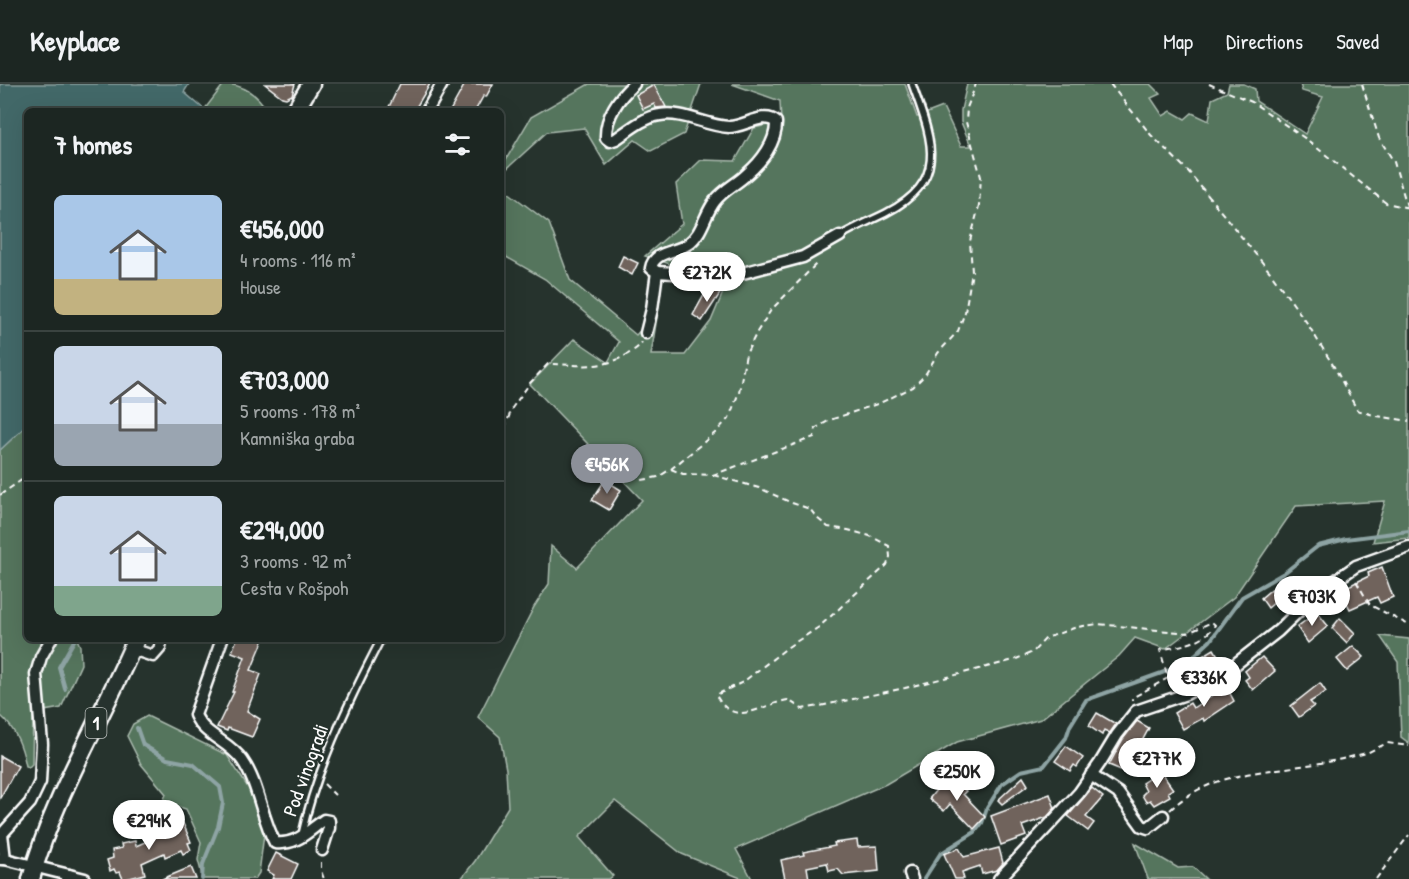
<!DOCTYPE html>
<html lang="en">
<head>
<meta charset="utf-8">
<style>
  body { margin:0; font-family:"Patrick Hand",sans-serif; background:#29322f; color:#f1f3f6; height:100vh; display:flex; flex-direction:column; font-size:22px; white-space:nowrap }
  * { box-sizing:border-box; margin:0 }
  p { font-size:20px; color:#a0a5a5 }
  .icon { flex:none; width:33px; height:33px; fill:none; stroke:currentColor; stroke-width:2; stroke-linecap:round; stroke-linejoin:round }
  .map { position:relative; flex:1; overflow:hidden }
  .sheet { position:absolute; left:24px; top:24px; width:480px; height:534px; display:flex; flex-direction:column; background:#1c2622; border-radius:9px; box-shadow:0 6px 24px #0002,0 0 0 2px #3a4340 }
  .sheet>* { flex:none }
  .price { position:absolute; translate:-50% -51px; padding:0 14px; border-radius:21px; background:#fff; color:#222; font-size:20px; line-height:39px; filter:drop-shadow(0 2px 3px #0008) }
  .price::after { content:''; position:absolute; left:50%; top:36px; width:18px; height:14px; margin-left:-9px; background:inherit; clip-path:polygon(0 0,100% 0,50% 100%) }
  .price.on { background:#8c9099; color:#fff }
  ul { padding:0; list-style:none }
  li { display:flex; align-items:center; gap:18px; height:150px; padding:0 30px }
  li+li { border-top:2px solid #3a4340 }
  li span { display:grid; place-items:center; flex:none; width:168px; height:120px; border-radius:9px; color:#555 }
  li>.icon { margin-inline-start:auto }
  span .icon { width:72px; height:72px; fill:#fffc; stroke-width:1 }
  li b { font-size:26px }
  h2 { display:flex; justify-content:space-between; align-items:center; height:72px; padding:0 30px; font-size:26px }
  header { display:flex; align-items:center; gap:36px; box-sizing:border-box; height:84px; padding:0 30px; background:#1c2622; border-bottom:2px solid #3a4340 }
  header strong { font-size:28px }
  nav { display:flex; gap:33px; margin-inline-start:auto; font-size:21px }
  .map>svg:first-child { display:block }
  .green { fill:#55745d; stroke:#aabaae; stroke-width:1.5 }
  .water { fill:#436867; stroke:#8ea4a4; stroke-width:1.5 }
  .lines { fill:none; stroke-linecap:round; stroke-linejoin:round }
  .stream { stroke:#8ea4a4; stroke-width:4 }
  .building { fill:#6f635b; stroke:#fff; stroke-width:1.5 }
  .lane-casing { stroke:#fff; stroke-width:10 }
  .street-casing { stroke:#fff; stroke-width:15 }
  .primary-casing { stroke:#fff; stroke-width:21 }
  .path { stroke:#fff; stroke-width:2; stroke-dasharray:6 4.5; stroke-linecap:butt }
  .lane { stroke:#26332d; stroke-width:5 }
  .street { stroke:#26332d; stroke-width:10 }
  .primary { stroke:#26332d; stroke-width:16 }
  .labels { text-anchor:middle; dominant-baseline:central; stroke-width:5; stroke-linejoin:round; paint-order:stroke }
  .shield { fill:#26332d; stroke:#bec2c0; stroke-width:1.5 }
  .shield-label { font-size:18px; font-weight:bold; fill:#fff }
  .street-label { font-size:20px; fill:#fff; stroke:#26332d }
</style>
</head>
<body>
<header>
<strong>Keyplace</strong>
<nav><a>Map</a><a>Directions</a><a>Saved</a></nav>
</header>
<div class="map">
<svg width="1409" height="795" viewBox="0 0 1409 795">
  <rect width="100%" height="100%" fill="#26332d"/>
  <filter id="ink" filterUnits="userSpaceOnUse"><feTurbulence type="fractalNoise" baseFrequency=".0167" numOctaves="2"/><feDisplacementMap in="SourceGraphic" scale="12" xChannelSelector="R" yChannelSelector="G"/><feConvolveMatrix kernelMatrix="1 2 1 2 8 2 1 2 1" color-interpolation-filters="sRGB"/></filter>
  <g filter="url(#ink)">
    <!-- green -->
    <g class="green">
      <path d="M224 0C242 0 259 11 267 27H206L204 26Z"/>
      <polygon points="589,0 701,0 684,50 651,67 635,56 606,81 584,44 547,48 501,90 501,84 531,33"/>
      <polygon points="732,0 905,0 917,33 943,23 961,62 971,62 961,38 961,26 967,0 1150,0 1160,10 1151,14 1163,32 1171,27 1185,35 1192,29 1209,37 1212,15 1227,8 1229,0 1244,0 1255,5 1256,17 1305,50 1323,13 1302,7 1300,0 1409,0 1409,454 1373,458 1385,417 1296,422 1234,513 1165,565 1135,554 1119,572 1041,635 957,658 886,700 736,765 752,795 743,795 682,770 615,717 579,753 613,792 609,795 461,795 475,777 508,723 506,685 500,653 478,633 534,523 549,500 551,462 577,484 642,416 530,300 574,255 608,278 619,258 545,195 501,170 501,110 504,105 549,139 570,196 636,251 658,227 651,271 685,271 711,237 732,187 701,190 645,172 682,140 676,100 701,76 735,77 754,44 781,38 780,17"/>
      <path d="M27 341V555H77L80 562 81 580 61 624 33 629 32 680 29 683 26 682C22 662 16 645 0 631V366Z"/>
      <polygon points="1380,552 1409,555 1409,659 1401,653 1398,578"/>
      <polygon points="147,632 227,671 249,705 264,750 259,789 255,795 203,795 198,776 201,758 186,725 163,718 166,710 141,680 127,652 133,640"/>
      <polygon points="1135,759 1178,784 1193,783 1206,795 1148,795"/>
    </g>
    <!-- water -->
    <polygon class="water" points="0,0 189,0 184,8 206,27 27,27 27,341 0,366"/>
    <g class="lines">
      <!-- stream -->
      <g class="stream">
        <polyline points="65,605 59,583 75,555"/>
        <polyline points="137,644 143,661 167,675 193,680 220,703 223,719 218,743 203,780 202,795"/>
        <polyline points="924,795 940,770 975,748 982,739 987,724 1002,700 1021,687 1044,682 1066,654 1070,642 1086,616 1184,581 1210,557 1242,513 1284,489 1318,462 1346,455 1409,447"/>
      </g>
    </g>
    <!-- building -->
    <g class="building">
      <polygon points="265,0 295,0 292,11 286,14 282,13"/>
      <polygon points="400,0 430,0 414,27 387,27"/>
      <polygon points="465,0 493,0 486,13 484,11 475,27 450,27"/>
      <polygon points="654,1 666,23 656,24 654,20 643,25 636,11"/>
      <polygon points="623,172 638,179 632,191 618,183"/>
      <polygon points="708,204 714,204 721,208 702,237 693,231"/>
      <polygon points="605,396 621,406 609,426 592,416"/>
      <polygon points="1382,483 1393,513 1380,519 1377,513 1350,525 1340,506 1369,492 1368,489"/>
      <polygon points="1281,497 1292,512 1277,524 1274,519 1268,524 1261,514"/>
      <polygon points="1317,528 1328,542 1308,559 1297,543"/>
      <polygon points="1340,534 1355,549 1347,559 1332,544"/>
      <polygon points="237,555 264,555 251,586 261,590 247,627 260,635 252,653 228,644 227,647 217,643 234,608 232,608 245,573 232,568"/>
      <polygon points="1353,562 1364,573 1347,587 1337,575"/>
      <polygon points="1214,565 1220,575 1206,584 1199,574"/>
      <polygon points="1262,573 1275,587 1253,606 1245,596 1249,593 1245,587"/>
      <polygon points="1320,599 1326,608 1310,618 1314,622 1299,633 1291,622"/>
      <polygon points="1226,602 1234,617 1204,637 1203,634 1183,645 1174,629 1190,619 1193,624"/>
      <polygon points="1097,629 1116,640 1110,649 1104,646 1102,651 1089,642"/>
      <polygon points="1137,637 1149,644 1140,661 1144,664 1135,679 1131,678 1126,688 1109,681 1123,655"/>
      <polygon points="1066,662 1083,674 1077,683 1074,681 1070,687 1055,677"/>
      <polygon points="0,672 18,682 0,714"/>
      <polygon points="1160,687 1173,705 1168,708 1170,712 1154,721 1150,716 1146,718 1142,711 1146,707 1142,699"/>
      <polygon points="947,692 966,707 963,710 985,733 974,745 950,720 944,727 929,715"/>
      <polygon points="1023,693 1028,701 1002,720 998,716"/>
      <polygon points="1092,704 1103,713 1086,733 1094,739 1088,747 1068,732"/>
      <polygon points="1050,710 1055,724 1047,733 1022,742 1026,752 1001,761 991,732"/>
      <polygon points="182,737 191,758 188,759 191,766 183,770 181,766 165,773 164,769 142,779 145,790 126,795 123,795 120,788 116,789 114,785 110,787 107,776 113,774 112,766 122,764 121,760 135,757 136,762 170,747 169,743"/>
      <polygon points="857,756 858,763 877,762 879,787 843,791 838,785 829,787 827,779 807,783 809,795 785,795 781,776 804,771 803,768 835,762 834,759"/>
      <polygon points="959,764 964,773 999,764 1003,779 997,786 982,790 980,782 962,788 964,795 955,795 944,770"/>
      <polygon points="276,769 298,780 291,795 272,795 274,791 267,787"/>
      <polygon points="191,783 196,795 162,795"/>
    </g>
    <g class="lines">
      <!-- lane casing -->
      <g class="lane-casing">
        <g id="lane">
          <path d="M840 152C855 143 870 137 886 129 950 96 932 56 912 0"/>
          <path d="M302 750C316 685 350 614 381 555"/>
        </g>
      </g>
      <!-- street casing -->
      <g class="street-casing">
        <g id="street">
          <path d="M634 0C619 13 605 33 606 54L610 57 616 55C629 46 644 33 660 31 683 27 706 42 729 43 744 43 764 27 776 38 777 58 761 78 747 90 737 100 724 105 715 117 704 131 703 149 688 160 675 169 654 167 651 184L657 188 674 189 698 198 716 196 803 173 840 152"/>
          <polyline points="427,27 442,0"/>
          <polyline points="646,249 652,225 657,188"/>
          <path d="M222 555 195 631C204 652 229 657 242 676 259 700 261 733 275 759 297 761 307 748 324 736L329 737V744L322 766"/>
          <polyline points="132,565 153,572 160,564 161,555"/>
          <polyline points="1091,691 1118,709 1142,742 1148,744 1163,732"/>
          <polyline points="0,775 5,775 69,791 66,795"/>
          <polyline points="5,775 2,750 30,719 40,698 42,660 36,590 41,573 51,555"/>
          <polyline points="910,789 912,795"/>
          <polyline points="69,791 85,795"/>
          <polyline points="999,795 1079,709 1100,679 1117,651 1136,627 1186,610 1228,586 1278,547 1315,511 1356,482 1409,463"/>
        </g>
      </g>
      <!-- primary casing -->
      <g class="primary-casing">
        <g id="primary">
          <polyline points="295,27 311,0"/>
          <path d="M31 795C54 710 102 635 136 555"/>
        </g>
      </g>
      <!-- path -->
      <g class="path">
        <polyline points="1110,0 1151,51 1188,87 1270,188 1307,239 1336,286 1357,326 1377,332 1409,337"/>
        <polyline points="1209,0 1252,18 1306,55 1386,119 1409,124"/>
        <polyline points="1362,0 1379,54 1394,78 1409,129"/>
        <path d="M501 355 512 324 530 299 548 280C578 280 600 287 628 270 634 266 638 264 642 258"/>
        <polyline points="671,385 683,390 713,391 814,353 816,344 830,336 880,319 913,303 925,291 938,269 958,247 965,228 972,188 970,157 979,122 981,93 966,38 967,24 976,0"/>
        <path d="M713 391 759 404 792 419 810 425 817 434 828 443 848 446 870 452 889 462 890 473 887 481 819 543 788 563 743 598 716 611C734 645 760 621 788 616L802 625 820 622 905 604 1014 576 1033 568 1046 554 1077 543 1098 540 1188 549 1212 538 1215 541C1202 560 1181 561 1160 566L1168 594 1132 614V616"/>
        <polyline points="642,396 658,393 671,385 715,349 729,334 739,308 746,270 757,248 771,226 817,179"/>
        <polyline points="0,411 23,395 27,395"/>
        <polyline points="1356,497 1370,521 1409,541"/>
        <polyline points="324,700 335,711"/>
        <path d="M1170 726C1211 686 1273 688 1326 678 1340 676 1353 672 1367 669L1387 659 1409 662"/>
        <polyline points="321,778 321,787 324,795"/>
        <polyline points="1376,795 1409,751"/>
      </g>
      <!-- lane -->
      <use href="#lane" class="lane"/>
      <!-- street -->
      <use href="#street" class="street"/>
      <!-- primary -->
      <use href="#primary" class="primary"/>
    </g>
  </g>
  <g class="labels">
    <!-- shield labels -->
    <rect class="shield" x="85.5" y="624" width="21" height="30" rx="4.5"/>
    <g class="shield-label">
      <text x="96" y="639">1</text>
    </g>
    <!-- street labels -->
    <g class="street-label">
      <text transform="translate(305 686) rotate(-70)">Pod vinogradi</text>
    </g>
  </g>
</svg>
<b class="price" style="left:707px;top:219px">€272K</b>
<b class="price on" style="left:607px;top:411px">€456K</b>
<b class="price" style="left:1312px;top:543px">€703K</b>
<b class="price" style="left:1204px;top:624px">€336K</b>
<b class="price" style="left:1157px;top:705px">€277K</b>
<b class="price" style="left:957px;top:718px">€250K</b>
<b class="price" style="left:149px;top:767px">€294K</b>
<section class="sheet">
<h2>7 homes<svg class="icon" aria-label="filters" viewBox="0 0 24 24"><path d="M4 7h16M4 17h16"/><circle cx="9" cy="7" r="2"/><circle cx="15" cy="17" r="2"/></svg></h2>
<ul>
<li><span style="background:linear-gradient(#a9c7e8 70%,#c2b280 0)"><svg class="icon" aria-label="home" viewBox="0 0 24 24"><path d="M3 11l9-7 9 7M6 9v11h12V9"/></svg></span><div><b>€456,000</b><p>4 rooms · 116 m²</p><p>House</p></div></li>
<li><span style="background:linear-gradient(#c9d6e8 65%,#9aa5b1 0)"><svg class="icon" aria-label="home" viewBox="0 0 24 24"><path d="M3 11l9-7 9 7M6 9v11h12V9"/></svg></span><div><b>€703,000</b><p>5 rooms · 178 m²</p><p>Kamniška graba</p></div></li>
<li><span style="background:linear-gradient(#c9d6e8 75%,#7fa58c 0)"><svg class="icon" aria-label="home" viewBox="0 0 24 24"><path d="M3 11l9-7 9 7M6 9v11h12V9"/></svg></span><div><b>€294,000</b><p>3 rooms · 92 m²</p><p>Cesta v Rošpoh</p></div></li>
</ul>
</section>
</div>
</body>
</html>
